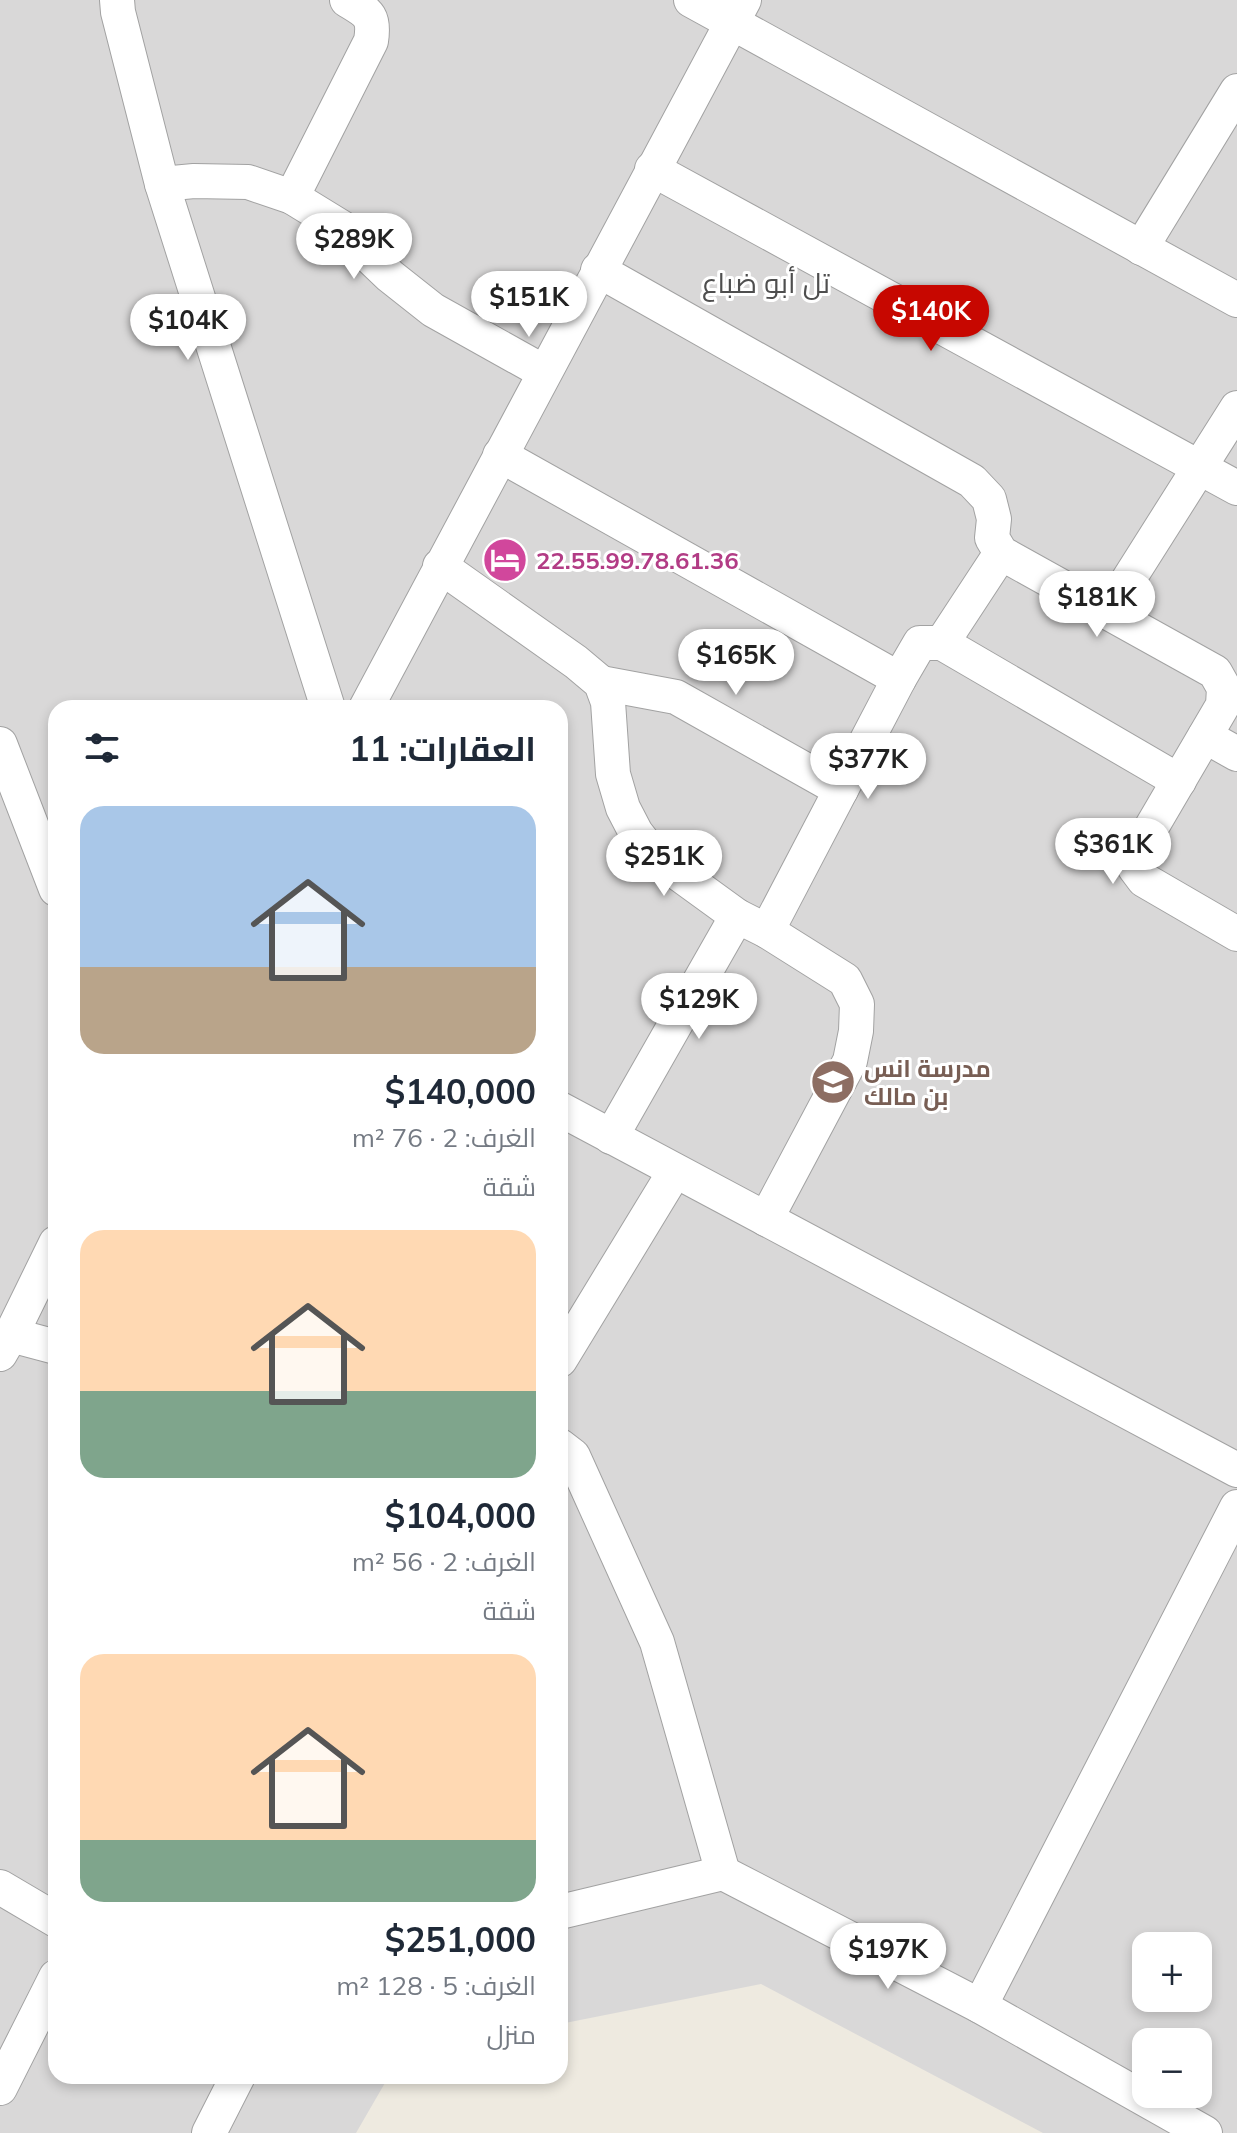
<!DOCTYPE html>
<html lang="ar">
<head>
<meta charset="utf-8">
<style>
  body { margin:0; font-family:Mulish,Cairo,sans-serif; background:#f2f2f3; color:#1f2937; direction:rtl; height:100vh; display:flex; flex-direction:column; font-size:30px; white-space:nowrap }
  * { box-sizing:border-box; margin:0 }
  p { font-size:26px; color:#747a83 }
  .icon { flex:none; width:44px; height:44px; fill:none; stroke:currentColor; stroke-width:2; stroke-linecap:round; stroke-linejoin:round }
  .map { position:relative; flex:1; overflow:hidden; direction:ltr }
  .drawer { position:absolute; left:48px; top:700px; width:520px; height:1384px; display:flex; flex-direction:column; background:#fff; border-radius:24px; box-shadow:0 4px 12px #0003; direction:rtl }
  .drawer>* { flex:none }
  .tools { position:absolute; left:1132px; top:1932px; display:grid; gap:16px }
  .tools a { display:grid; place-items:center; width:80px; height:80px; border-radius:16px; background:#fff; box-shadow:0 4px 12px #0003; font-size:40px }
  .price { position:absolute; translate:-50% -68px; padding:0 18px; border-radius:28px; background:#fff; color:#222; font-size:26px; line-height:52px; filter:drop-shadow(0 2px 4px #0008) }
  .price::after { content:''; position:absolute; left:50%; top:48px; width:24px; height:18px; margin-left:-12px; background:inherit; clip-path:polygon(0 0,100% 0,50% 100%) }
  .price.selected { background:#c70700; color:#fff }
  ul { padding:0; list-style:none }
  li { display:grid; align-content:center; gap:16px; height:424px; padding:0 32px }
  li span { display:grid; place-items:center; height:248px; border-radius:24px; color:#555 }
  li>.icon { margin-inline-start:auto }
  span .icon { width:144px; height:144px; fill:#fffc; stroke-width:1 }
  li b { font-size:34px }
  h2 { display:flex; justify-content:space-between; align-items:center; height:96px; padding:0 32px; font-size:34px }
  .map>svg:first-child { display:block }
  .residential { fill:#d9d8d8; fill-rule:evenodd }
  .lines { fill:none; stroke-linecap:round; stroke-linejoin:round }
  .minor-casing { stroke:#a2a2a2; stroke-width:36 }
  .minor { stroke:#fff; stroke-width:34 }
  .labels { text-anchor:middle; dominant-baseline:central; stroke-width:6; stroke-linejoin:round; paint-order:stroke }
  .hotel-label { font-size:24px; font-weight:bold; fill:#b23c85; stroke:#fff; text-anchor:start }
  .education-label { font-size:24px; font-weight:bold; fill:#785e54; stroke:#fff; text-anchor:start }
  .quarter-label { font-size:28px; fill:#4e4e4e; stroke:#fff }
</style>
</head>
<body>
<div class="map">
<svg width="1237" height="2133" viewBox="0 0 1237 2133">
  <rect width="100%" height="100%" fill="#eeeae0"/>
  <!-- residential -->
  <path class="residential" d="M0 0H1237V2133H1043L761 1984 560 2024V708H56V2076H389L356 2133H0ZM1146 1946H1198V1998H1146ZM1146 2042H1198V2094H1146Z"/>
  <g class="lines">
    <!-- minor casing -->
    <g class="minor-casing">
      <g id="minor">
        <polyline points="117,0 118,12 162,184 328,708"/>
        <polyline points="691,0 1237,300"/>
        <polyline points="652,169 1237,488"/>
        <polyline points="162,184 194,181 248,182 292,197 349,232 367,254 390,276 433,310 544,372"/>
        <path d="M292 197 371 41C375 15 368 13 347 0"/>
        <polyline points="1141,248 1237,91"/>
        <polyline points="598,270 972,481 989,499 994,519 992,538 1001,553 1215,672 1224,688 1223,705 1137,852 1135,868 1144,880 1237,934"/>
        <polyline points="500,455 899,679"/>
        <polyline points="440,566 576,662 601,683 608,702 613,774 623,808 636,833 653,855 737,916 767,931 845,980 857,1004 856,1031 850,1061 766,1219"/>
        <polyline points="1108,612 1237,408"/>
        <polyline points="942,643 1001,553"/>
        <polyline points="601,683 676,697 841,790"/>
        <polyline points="366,708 744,0"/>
        <polyline points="1205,736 1237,754"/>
        <polyline points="0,744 56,889"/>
        <polyline points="767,931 899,679 920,643 942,643 1179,781"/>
        <polyline points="560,1109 1237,1470"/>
        <polyline points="611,1137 737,916"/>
        <polyline points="11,1335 56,1347"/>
        <polyline points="0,1354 11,1335 56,1243"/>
        <polyline points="560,1360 675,1171"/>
        <polyline points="560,1446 573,1456 657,1642 723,1873"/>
        <polyline points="0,1887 56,1920"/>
        <polyline points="560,1912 723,1873 980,2006 1205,2133"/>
        <polyline points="980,2006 1237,1507"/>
        <polyline points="0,2088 56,1977"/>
        <polyline points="209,2133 238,2076"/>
      </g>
    </g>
    <!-- minor -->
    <use href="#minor" class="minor"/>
  </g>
  <!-- icons -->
  <defs>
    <g id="hotel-disc" transform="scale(2.3)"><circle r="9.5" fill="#d1479c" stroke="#fff"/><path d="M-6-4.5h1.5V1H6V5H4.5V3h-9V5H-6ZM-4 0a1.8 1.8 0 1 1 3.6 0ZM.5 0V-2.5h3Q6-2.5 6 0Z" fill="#fff"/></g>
    <g id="school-disc" transform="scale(2.3)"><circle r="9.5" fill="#8d6e63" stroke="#fff"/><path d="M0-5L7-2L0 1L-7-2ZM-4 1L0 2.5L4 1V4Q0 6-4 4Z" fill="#fff"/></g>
  </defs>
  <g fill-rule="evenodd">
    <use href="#hotel-disc" x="505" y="560"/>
    <use href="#school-disc" x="833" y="1082"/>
  </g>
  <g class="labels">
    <!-- hotel labels -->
    <g class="hotel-label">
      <text x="536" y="560">22.55.99.78.61.36</text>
    </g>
    <!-- education labels -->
    <g class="education-label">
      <text x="864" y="1068">مدرسة انس<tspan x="864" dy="28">بن مالك</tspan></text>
    </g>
    <!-- quarter labels -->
    <g class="quarter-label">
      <text x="766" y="282">تل أبو ضباع</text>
    </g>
  </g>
</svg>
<div class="tools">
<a>+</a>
<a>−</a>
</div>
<b class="price" style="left:354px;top:281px">$289K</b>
<b class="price" style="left:529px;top:339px">$151K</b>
<b class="price selected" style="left:931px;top:353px">$140K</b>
<b class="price" style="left:188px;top:362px">$104K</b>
<b class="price" style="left:1097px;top:639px">$181K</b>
<b class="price" style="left:736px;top:697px">$165K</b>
<b class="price" style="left:868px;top:801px">$377K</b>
<b class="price" style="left:1113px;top:886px">$361K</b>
<b class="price" style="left:664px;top:898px">$251K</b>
<b class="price" style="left:699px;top:1041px">$129K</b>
<b class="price" style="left:888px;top:1991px">$197K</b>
<section class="drawer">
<h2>العقارات: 11<svg class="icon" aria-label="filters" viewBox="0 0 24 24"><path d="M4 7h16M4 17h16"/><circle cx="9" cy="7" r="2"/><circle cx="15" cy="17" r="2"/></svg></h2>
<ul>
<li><span style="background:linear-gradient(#a9c7e8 65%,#b9a48a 0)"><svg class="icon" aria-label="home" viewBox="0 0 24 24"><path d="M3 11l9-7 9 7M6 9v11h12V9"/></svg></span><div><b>$140,000</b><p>الغرف: 2 · 76 m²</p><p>شقة</p></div></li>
<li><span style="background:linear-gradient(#ffd9b3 65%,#7fa58c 0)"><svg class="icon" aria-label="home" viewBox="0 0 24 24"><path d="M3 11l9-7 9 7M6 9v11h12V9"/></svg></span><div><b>$104,000</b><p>الغرف: 2 · 56 m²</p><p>شقة</p></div></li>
<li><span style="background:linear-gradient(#ffd9b3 75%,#7fa58c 0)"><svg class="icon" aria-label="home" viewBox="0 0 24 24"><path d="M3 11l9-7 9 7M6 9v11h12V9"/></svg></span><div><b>$251,000</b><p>الغرف: 5 · 128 m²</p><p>منزل</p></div></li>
</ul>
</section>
</div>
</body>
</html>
